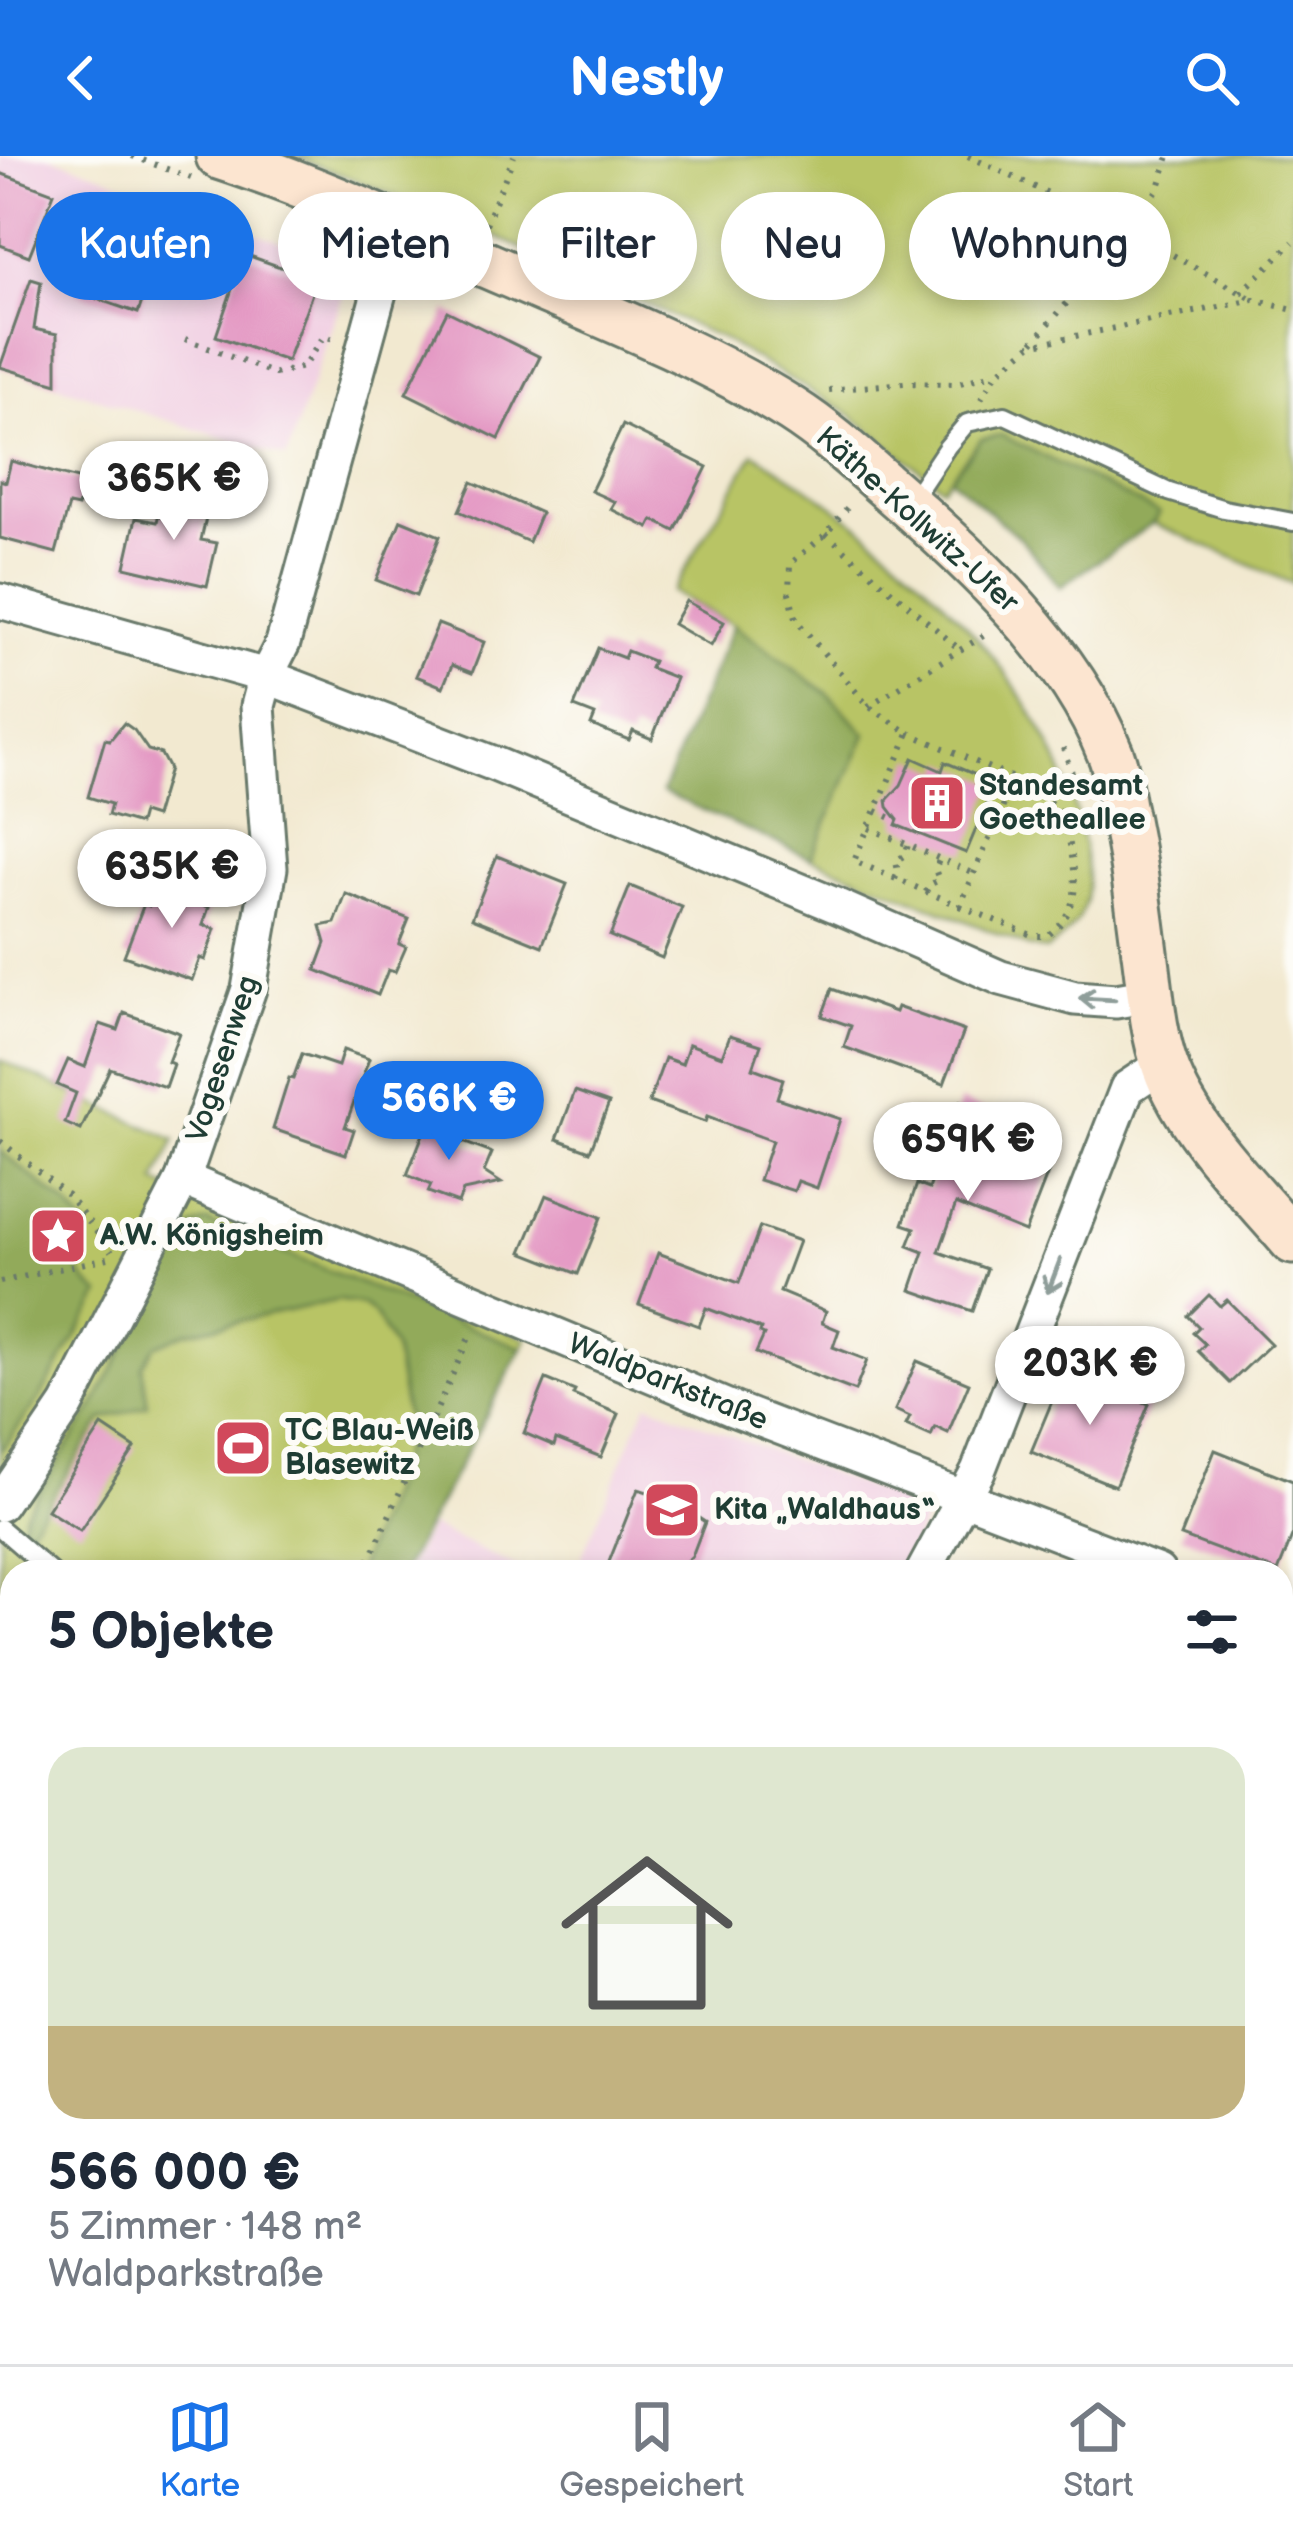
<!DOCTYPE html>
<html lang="de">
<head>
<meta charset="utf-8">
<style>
  body { margin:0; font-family:"Balsamiq Sans",sans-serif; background:#f2f2f3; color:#1f2937; height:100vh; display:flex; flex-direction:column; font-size:45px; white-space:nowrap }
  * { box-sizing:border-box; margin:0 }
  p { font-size:39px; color:#747a83 }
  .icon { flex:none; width:66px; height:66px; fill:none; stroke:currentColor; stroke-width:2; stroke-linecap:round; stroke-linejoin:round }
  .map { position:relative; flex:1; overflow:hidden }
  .sheet { position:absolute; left:0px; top:1404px; width:1293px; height:804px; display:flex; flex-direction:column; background:#fff; border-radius:36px 36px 0 0; box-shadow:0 6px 18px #0003 }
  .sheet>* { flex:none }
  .top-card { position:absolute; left:36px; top:36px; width:1221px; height:108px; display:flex; gap:24px }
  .price { position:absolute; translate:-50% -102px; padding:0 27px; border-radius:42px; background:#fff; color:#222; font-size:39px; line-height:78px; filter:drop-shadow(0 3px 6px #0008) }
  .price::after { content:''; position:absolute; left:50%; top:72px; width:36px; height:27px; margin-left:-18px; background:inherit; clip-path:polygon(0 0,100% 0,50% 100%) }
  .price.current { background:#1a73e8; color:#fff }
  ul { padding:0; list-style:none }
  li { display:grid; align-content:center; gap:24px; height:636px; padding:0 48px }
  li span { display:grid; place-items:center; height:372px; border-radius:36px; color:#555 }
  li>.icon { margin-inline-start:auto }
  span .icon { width:216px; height:216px; fill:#fffc; stroke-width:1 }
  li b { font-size:51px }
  h2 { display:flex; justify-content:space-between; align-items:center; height:144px; padding:0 48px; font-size:51px }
  .chip { padding:0 42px; border-radius:54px; background:#fff; box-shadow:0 6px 18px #0003; font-size:42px; line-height:108px }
  .chip.current { background:#1a73e8; color:#fff }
  header { display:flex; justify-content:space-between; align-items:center; height:156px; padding:0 48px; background:#1a73e8; color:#fff; font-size:54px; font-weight:700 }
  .tab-bar { display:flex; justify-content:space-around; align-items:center; height:168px; border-top:3px solid #e0e1e3; background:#fff; font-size:33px; color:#747a83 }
  .tab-bar a { display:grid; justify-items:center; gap:6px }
  .tab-bar .current { color:#1a73e8 }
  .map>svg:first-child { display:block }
  .built { fill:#f1d0e3 }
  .green { fill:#b8c465; stroke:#6c804c; stroke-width:3 }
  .forest { fill:#92aa5a; stroke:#587447; stroke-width:3 }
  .building { fill:#e49ac4 }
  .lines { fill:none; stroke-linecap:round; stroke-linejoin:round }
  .lane-casing { stroke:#69796b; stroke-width:22 }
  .street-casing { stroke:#69796b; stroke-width:39 }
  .secondary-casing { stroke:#69796b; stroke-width:51 }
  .path { stroke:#69796b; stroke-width:6; stroke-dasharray:3 9; stroke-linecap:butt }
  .lane { stroke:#fff; stroke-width:16 }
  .street { stroke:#fff; stroke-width:33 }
  .secondary { stroke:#fce5d0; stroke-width:45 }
  .oneway { stroke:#8f9e9a }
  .labels { text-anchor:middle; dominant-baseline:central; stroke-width:12; stroke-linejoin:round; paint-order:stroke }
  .street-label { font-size:30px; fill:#1f3d34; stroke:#fdfcf7 }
  .poi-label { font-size:30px; font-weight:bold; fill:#1f3d34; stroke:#fdfcf7; text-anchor:start }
</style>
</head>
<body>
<header><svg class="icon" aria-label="back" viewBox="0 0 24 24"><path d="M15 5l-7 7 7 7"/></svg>Nestly<svg class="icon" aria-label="search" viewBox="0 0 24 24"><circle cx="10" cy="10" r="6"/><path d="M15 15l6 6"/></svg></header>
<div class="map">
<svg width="1293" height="2208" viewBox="0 0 1293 2208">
  <rect width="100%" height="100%" fill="#fdfcf7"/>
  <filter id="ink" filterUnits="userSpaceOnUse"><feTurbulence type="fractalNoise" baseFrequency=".00833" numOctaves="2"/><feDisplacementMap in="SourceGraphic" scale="24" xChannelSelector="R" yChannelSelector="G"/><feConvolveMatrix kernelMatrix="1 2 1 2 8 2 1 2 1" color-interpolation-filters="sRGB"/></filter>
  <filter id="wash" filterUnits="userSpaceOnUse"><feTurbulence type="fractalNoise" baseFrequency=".004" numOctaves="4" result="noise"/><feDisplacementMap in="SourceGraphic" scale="48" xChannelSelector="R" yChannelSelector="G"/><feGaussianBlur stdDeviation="2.7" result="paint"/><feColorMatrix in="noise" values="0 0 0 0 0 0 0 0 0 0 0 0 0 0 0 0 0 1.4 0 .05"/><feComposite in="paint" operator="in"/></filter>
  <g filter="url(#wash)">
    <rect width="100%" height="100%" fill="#f2e9d0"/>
    <!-- built -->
    <g class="built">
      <polygon points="0,0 51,0 352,113 286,302 0,211"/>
      <polygon points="647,1247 922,1353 925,1362 899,1416 575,1416"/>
      <polygon points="430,1370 526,1416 406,1416"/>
    </g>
    <!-- green -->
    <g class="green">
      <polygon points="295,0 1293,0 1293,428 1153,367 1158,358 981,283 942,331 848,257 720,182 483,75"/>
      <path d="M754 297C890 380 1051 519 1082 683 1092 734 1093 763 1046 794L1030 791 811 702 866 578 828 538 733 469 672 436Z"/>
      <polygon points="0,904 175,984 156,1027 527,1183 402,1416 12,1416 12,1982 0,1983"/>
    </g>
    <!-- forest -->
    <g class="forest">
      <polygon points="1001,279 1159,357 1153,367 1060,431 1022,384 950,322 981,283"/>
      <polygon points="733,469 828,538 866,578 811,702 662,636"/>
      <path d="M0 995 66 1048 87 1072C68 1098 76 1121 101 1138L39 1243 0 1296Z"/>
      <polygon points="207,1066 522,1192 402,1416 357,1416 397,1317 407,1268 394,1193 375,1159 363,1149 339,1144 187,1176 155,1190 142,1210 148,1249 102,1264 28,1376 22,1368 25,1356 95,1248 185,1077 194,1070"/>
      <polygon points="12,1741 12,1982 0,1983 0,1753"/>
    </g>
    <g id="blocks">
      <!-- building -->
      <g class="building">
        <polygon points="0,17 54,37 29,100 0,89"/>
        <polygon points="103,61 164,82 138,157 77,136"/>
        <polygon points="244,98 317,124 287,205 216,180"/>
        <polygon points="31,123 41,126 34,173 57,178 57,228 0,211"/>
        <polygon points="447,155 540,201 499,283 406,237"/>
        <polygon points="623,269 707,311 675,375 653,364 649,372 611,353 615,346 591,335"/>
        <polygon points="11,305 85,325 78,351 69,349 56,397 0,382 0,324 6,326"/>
        <polygon points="472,326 541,357 529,386 459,355"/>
        <polygon points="163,339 209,349 201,384 217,387 207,430 125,411 136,362 157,366"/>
        <polygon points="401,364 440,380 416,440 376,424"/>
        <polygon points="686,445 724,466 711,490 673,468"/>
        <polygon points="438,468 484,486 472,517 452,509 443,531 416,520"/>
        <polygon points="598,492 624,502 627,495 653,505 650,512 676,522 652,583 633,575 629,584 591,569 595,559 574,551"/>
        <polygon points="124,567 134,574 148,594 161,598 169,613 155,661 142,657 139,668 108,659 111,648 88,641 105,583 110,584"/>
        <polygon points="913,602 942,615 945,606 995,627 966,697 896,669 898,664 888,651 887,644 901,629"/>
        <polygon points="497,700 567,728 542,790 472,762"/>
        <polygon points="164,725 201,737 198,748 209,751 203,769 215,773 205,804 200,802 192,824 124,800 144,748 149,750 155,731"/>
        <polygon points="630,730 682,751 662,802 610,780"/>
        <polygon points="346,738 409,763 399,788 406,791 395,816 388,814 378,839 316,814 326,787 321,770 335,767"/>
        <polygon points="832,833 895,856 897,851 964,875 944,928 844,891 851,870 822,860"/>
        <polygon points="124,857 179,877 168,906 173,908 165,931 110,912 81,974 65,967 76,937 57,929 68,904 85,911 100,868 118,874"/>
        <polygon points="730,879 761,889 753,912 783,923 777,942 840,963 817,1032 798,1025 794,1035 759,1024 772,985 707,961 705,966 649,946 665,902 682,908 689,888 722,900"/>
        <polygon points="343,894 369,903 345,971 354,974 346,998 273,973 289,922 293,923 302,898 338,910"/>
        <polygon points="575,935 609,947 590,995 557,983"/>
        <polygon points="960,945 994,957 983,987 1049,1014 1025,1076 956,1048 939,1096 987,1113 972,1155 911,1134 924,1096 908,1090 915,1072 903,1068 917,1028 929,1033"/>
        <polygon points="429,963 456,973 452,982 492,997 484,1016 501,1027 463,1035 458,1047 428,1036 431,1029 407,1019"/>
        <polygon points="546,1039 601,1061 578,1118 522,1096"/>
        <polygon points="760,1071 799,1085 780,1136 826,1155 822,1167 839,1174 833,1191 867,1204 855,1235 756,1197 764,1179 760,1177 761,1173 706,1152 699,1170 639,1148 658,1097 739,1127"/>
        <polygon points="1209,1139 1220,1150 1227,1144 1271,1188 1230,1227 1198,1195 1205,1188 1193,1177 1199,1171 1188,1160"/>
        <polygon points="917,1205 969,1227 948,1277 935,1271 931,1280 906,1269 910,1261 895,1254"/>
        <polygon points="1065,1214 1149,1248 1115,1330 1031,1296"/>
        <polygon points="546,1223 575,1235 573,1239 619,1258 601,1301 556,1283 554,1290 524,1277"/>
        <polygon points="102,1270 135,1292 80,1375 47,1354"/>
        <polygon points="1215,1294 1293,1325 1293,1378 1278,1416 1181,1380"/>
        <polygon points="638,1333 670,1343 705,1366 692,1400 674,1416 605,1416"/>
      </g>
    </g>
  </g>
  <g filter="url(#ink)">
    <use href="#blocks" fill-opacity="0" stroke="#69796b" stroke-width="3"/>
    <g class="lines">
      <!-- lane casing -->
      <g class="lane-casing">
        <g id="lane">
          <polyline points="909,348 947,291 967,267 1005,259 1169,336 1224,353 1293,366"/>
          <polyline points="0,1372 51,1416"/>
        </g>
      </g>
      <!-- street casing -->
      <g class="street-casing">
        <g id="street">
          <polyline points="0,445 266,520 492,607 835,749 1001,822 1075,842 1116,845 1151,839"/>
          <polyline points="183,1023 730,1252 1158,1416"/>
          <polyline points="0,1348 67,1249 183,1023 249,833 270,712 258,550 266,520 283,487 397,71"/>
          <polyline points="923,1416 978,1315 1127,932 1145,920 1166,913"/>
          <polyline points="1281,1463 1293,1468"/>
          <polyline points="1281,2186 1293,2170"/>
          <polyline points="517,2208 523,2196"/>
        </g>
      </g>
      <!-- secondary casing -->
      <g class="secondary-casing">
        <path id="secondary" d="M219 0C311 30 400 71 489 110 591 154 698 195 792 254 828 277 859 306 891 334 974 406 1069 493 1110 597 1117 613 1119 633 1122 650 1134 704 1140 758 1147 812 1151 844 1154 879 1165 910 1188 975 1249 1033 1293 1085"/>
      </g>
      <!-- path -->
      <g class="path">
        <polyline points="132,0 191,22"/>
        <polyline points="968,0 1130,75 1254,144"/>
        <polyline points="486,68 514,0"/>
        <polyline points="1241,137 1293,86"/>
        <polyline points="185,183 275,218 303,211 324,180 337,184"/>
        <polyline points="1033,186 1130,75 1159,31 1169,0"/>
        <polyline points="829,234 904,227 956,228 994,218"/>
        <polyline points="981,243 997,217 1031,189 1254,144 1293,154"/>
        <polyline points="847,352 826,378 790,408 789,437 797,465 868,550 909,577"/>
        <polyline points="826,378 959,493"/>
        <polyline points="868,550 988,477"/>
        <polygon points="909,577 1015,623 960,750 854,705"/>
        <polyline points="1063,592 1079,636"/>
        <polyline points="876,655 898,665"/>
        <polyline points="869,672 975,718"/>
        <polyline points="895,723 898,716 896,705 905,699 908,689"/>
        <polyline points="926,736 929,729 939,724 935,713 940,702"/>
        <path d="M960 750 1034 780H1047C1078 756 1078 731 1071 695 1068 678 1067 664 1055 651 1045 640 1026 636 1013 630"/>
        <polyline points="0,985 68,1039 112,1095"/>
        <polyline points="0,1126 108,1102"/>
        <polyline points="364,1416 472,1175"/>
        <polyline points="0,1878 12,1872"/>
      </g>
      <!-- lane -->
      <use href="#lane" class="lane"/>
      <!-- street -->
      <use href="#street" class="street"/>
      <!-- secondary -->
      <use href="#secondary" class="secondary"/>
    </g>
    <!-- one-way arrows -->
    <defs><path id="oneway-shaft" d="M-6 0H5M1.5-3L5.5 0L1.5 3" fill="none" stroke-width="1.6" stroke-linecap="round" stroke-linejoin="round" transform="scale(3)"/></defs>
    <g class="oneway">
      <use href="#oneway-shaft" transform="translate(1097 843) rotate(-177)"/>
      <use href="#oneway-shaft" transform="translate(1054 1120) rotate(111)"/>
    </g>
  </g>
  <!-- icons -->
  <defs>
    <g id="building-square" transform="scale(3)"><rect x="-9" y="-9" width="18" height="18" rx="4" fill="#d1495b" stroke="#fdfcf7"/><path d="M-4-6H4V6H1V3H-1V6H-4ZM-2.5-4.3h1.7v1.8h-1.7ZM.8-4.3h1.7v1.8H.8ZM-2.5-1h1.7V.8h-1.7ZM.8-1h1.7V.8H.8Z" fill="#fff"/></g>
    <g id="sight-square" transform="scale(3)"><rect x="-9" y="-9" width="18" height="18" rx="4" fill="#d1495b" stroke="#fdfcf7"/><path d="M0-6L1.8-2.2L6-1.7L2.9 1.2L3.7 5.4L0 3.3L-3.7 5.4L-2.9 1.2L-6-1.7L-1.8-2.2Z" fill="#fff"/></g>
    <g id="stadium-square" transform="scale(3)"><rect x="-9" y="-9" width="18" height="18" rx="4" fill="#d1495b" stroke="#fdfcf7"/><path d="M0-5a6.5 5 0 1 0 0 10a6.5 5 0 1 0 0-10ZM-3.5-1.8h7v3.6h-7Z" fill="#fff"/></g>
    <g id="school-square" transform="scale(3)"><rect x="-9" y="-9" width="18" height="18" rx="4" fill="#d1495b" stroke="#fdfcf7"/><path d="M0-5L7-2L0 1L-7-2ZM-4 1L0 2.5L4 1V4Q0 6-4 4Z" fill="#fff"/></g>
  </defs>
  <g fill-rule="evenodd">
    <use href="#building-square" x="937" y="647"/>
    <use href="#sight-square" x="58" y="1080"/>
    <use href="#stadium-square" x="243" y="1292"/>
    <use href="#school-square" x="672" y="1354"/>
  </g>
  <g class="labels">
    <!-- street labels -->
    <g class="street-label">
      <text transform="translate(917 364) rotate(42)">Käthe-Kollwitz-Ufer</text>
      <text transform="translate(223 903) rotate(-72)">Vogesenweg</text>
      <text transform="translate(668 1226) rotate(22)">Waldparkstraße</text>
    </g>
    <!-- poi labels -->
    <g class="poi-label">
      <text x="979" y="630">Standesamt<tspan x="979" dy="34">Goetheallee</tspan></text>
      <text x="100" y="1080">A.W. Königsheim</text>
      <text x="285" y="1275">TC Blau-Weiß<tspan x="285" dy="34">Blasewitz</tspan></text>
      <text x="714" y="1354">Kita „Waldhaus“</text>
    </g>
  </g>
</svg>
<b class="price" style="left:174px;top:387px">365K €</b>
<b class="price" style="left:172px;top:775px">635K €</b>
<b class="price current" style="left:449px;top:1007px">566K €</b>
<b class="price" style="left:968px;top:1048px">659K €</b>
<b class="price" style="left:1090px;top:1272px">203K €</b>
<div class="top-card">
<a class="chip current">Kaufen</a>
<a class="chip">Mieten</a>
<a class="chip">Filter</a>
<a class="chip">Neu</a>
<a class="chip">Wohnung</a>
</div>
<section class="sheet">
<h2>5 Objekte<svg class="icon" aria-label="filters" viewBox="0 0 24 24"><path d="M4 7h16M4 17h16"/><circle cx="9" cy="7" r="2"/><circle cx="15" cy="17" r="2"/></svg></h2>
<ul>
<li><span style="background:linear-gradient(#dfe7d0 75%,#c2b280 0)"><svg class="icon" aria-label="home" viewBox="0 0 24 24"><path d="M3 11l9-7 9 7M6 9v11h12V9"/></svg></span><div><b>566 000 €</b><p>5 Zimmer · 148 m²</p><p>Waldparkstraße</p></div></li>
</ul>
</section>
</div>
<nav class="tab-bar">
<a class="current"><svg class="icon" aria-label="map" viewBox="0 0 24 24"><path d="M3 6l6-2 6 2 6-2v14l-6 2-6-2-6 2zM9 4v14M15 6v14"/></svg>Karte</a>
<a><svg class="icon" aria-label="saved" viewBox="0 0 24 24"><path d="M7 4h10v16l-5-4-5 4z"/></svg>Gespeichert</a>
<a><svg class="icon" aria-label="home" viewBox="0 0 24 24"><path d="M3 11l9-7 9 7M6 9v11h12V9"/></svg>Start</a>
</nav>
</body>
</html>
